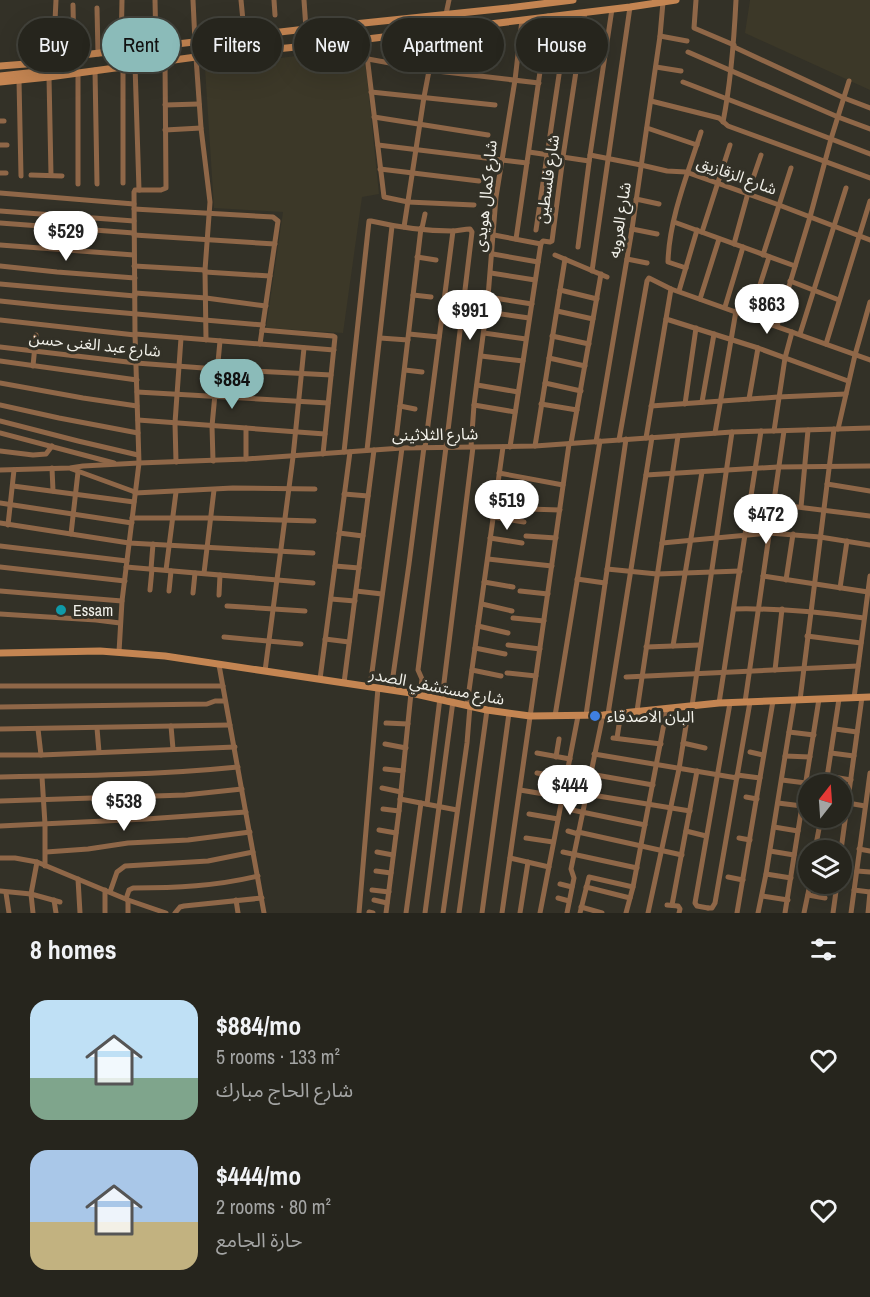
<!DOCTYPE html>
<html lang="en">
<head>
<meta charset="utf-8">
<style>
  body { margin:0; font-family:"Archivo Narrow","Noto Sans Arabic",sans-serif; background:#32312a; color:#f1f3f6; height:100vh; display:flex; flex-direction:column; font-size:22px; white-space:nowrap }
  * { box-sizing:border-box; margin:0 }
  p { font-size:20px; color:#a4a5a4 }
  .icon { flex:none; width:33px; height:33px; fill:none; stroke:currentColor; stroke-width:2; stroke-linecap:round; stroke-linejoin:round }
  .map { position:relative; height:913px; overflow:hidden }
  .panel { display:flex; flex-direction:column; background:#26251d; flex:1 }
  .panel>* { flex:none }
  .top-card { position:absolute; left:18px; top:18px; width:834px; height:54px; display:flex; gap:12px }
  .needle { width:39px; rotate:17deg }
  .fabs { position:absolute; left:798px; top:774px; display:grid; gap:12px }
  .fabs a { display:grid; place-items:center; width:54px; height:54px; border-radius:50%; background:#26251d; box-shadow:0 6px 24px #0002,0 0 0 2px #42423b; font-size:30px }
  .price { position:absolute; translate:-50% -51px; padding:0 14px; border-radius:21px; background:#fff; color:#222; font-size:20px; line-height:39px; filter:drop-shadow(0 2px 3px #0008) }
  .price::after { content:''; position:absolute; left:50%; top:36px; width:18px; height:14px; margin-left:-9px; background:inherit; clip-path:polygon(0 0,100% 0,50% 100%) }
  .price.selected { background:#8bbbb9; color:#111 }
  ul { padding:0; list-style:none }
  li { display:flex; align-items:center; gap:18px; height:150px; padding:0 30px }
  li span { display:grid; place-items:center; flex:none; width:168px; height:120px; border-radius:18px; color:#555 }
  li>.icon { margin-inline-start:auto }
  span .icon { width:72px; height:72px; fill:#fffc; stroke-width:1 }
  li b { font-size:26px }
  h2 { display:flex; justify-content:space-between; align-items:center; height:72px; padding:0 30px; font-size:26px }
  .chip { padding:0 21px; border-radius:27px; background:#26251d; box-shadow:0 6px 24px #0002,0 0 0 2px #42423b; font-size:21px; line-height:54px }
  .chip.selected { background:#8bbbb9; color:#111 }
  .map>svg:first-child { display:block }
  .built { fill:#3c3828 }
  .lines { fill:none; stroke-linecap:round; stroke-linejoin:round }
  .street { stroke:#8f6748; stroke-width:5 }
  .secondary { stroke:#c48552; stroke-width:7 }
  .culture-dot { fill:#0f9aa8; stroke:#333127; stroke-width:2 }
  .shop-dot { fill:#3f7fe0; stroke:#333127; stroke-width:2 }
  .labels { text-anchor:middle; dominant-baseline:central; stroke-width:6; stroke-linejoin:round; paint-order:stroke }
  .street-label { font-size:16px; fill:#f2f1ea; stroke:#333127 }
  .poi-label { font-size:16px; fill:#f2f1ea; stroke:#333127; text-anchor:start }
</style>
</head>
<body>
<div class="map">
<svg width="870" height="913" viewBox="0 0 870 913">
  <rect width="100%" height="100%" fill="#333127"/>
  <!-- built -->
  <g class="built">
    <polygon points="750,0 870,0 870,90 745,33"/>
    <polygon points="364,47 379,194 362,197 343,333 266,328 283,212 214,208 205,68"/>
  </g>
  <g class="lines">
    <!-- street -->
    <g class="street">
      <polyline points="155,0 156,47"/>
      <polyline points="193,0 195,42"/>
      <polyline points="241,0 244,31"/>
      <polyline points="274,0 275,15"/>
      <polyline points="304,0 306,29"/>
      <polyline points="696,0 694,28 734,45"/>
      <polyline points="73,5 74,56"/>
      <polyline points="97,8 98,54"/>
      <polyline points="446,14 449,0"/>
      <polyline points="55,21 56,0"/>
      <polyline points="660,36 687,41"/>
      <polyline points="365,39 384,197 408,202 474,205"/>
      <polyline points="734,47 844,98 870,108"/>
      <polyline points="121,51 122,0"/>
      <polyline points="688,52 838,117 870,129"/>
      <polyline points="196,57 201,128 210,202 205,270 206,340"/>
      <polyline points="368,59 428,70 539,83"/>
      <polyline points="135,65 139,190"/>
      <polyline points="123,66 123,183"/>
      <polyline points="656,67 681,71"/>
      <polyline points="95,70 97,184"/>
      <polyline points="78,72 78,184"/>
      <polyline points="49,77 51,175"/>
      <polyline points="19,80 21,176"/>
      <polyline points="683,82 870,154"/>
      <polyline points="371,92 495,105"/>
      <polyline points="651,101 719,118 728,126 870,178"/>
      <polyline points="165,105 199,104"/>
      <polyline points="374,117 488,135"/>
      <polyline points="0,121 4,121"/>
      <path d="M723 122C731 82 734 41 736 0"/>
      <polyline points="647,128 697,145"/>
      <polyline points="165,130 201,128"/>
      <polyline points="0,145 7,145"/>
      <polyline points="378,145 527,163"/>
      <polyline points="529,152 589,161"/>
      <polyline points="590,155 641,165 667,171 686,172 779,205 870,240"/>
      <polyline points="380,169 479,181"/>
      <polyline points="0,173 6,173"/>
      <polyline points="31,175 62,176"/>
      <polyline points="0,193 134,204"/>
      <polyline points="636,199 659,204"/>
      <polyline points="134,209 273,217 278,221 260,344"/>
      <polyline points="0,211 134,221"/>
      <polyline points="674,222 795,266"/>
      <polyline points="0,223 134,233"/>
      <polyline points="404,227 424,97 437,29"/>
      <polyline points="422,228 425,214"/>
      <polyline points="632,229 657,234"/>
      <polyline points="536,230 568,14"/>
      <polyline points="702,232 730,145"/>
      <polyline points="134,235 275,244"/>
      <polyline points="494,235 541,244"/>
      <polyline points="516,239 548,16"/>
      <polyline points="734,244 748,193 761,155"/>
      <polyline points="0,245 134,255"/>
      <polyline points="578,247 590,155 612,9"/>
      <polyline points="493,254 538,262"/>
      <polyline points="555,255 607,277"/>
      <polyline points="763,255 791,168"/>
      <polyline points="417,257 436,260"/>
      <polyline points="627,259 647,263"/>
      <polyline points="0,266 57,272 135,278"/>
      <polyline points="134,266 205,270"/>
      <path d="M686 268 668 262C669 219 688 173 701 132"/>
      <polyline points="592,271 630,7"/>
      <polyline points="205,272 270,276"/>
      <polyline points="491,273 535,280"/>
      <polyline points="790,281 839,300"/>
      <polyline points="0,284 135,296"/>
      <polyline points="560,290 597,299"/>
      <polyline points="679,291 697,230"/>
      <polyline points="135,293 206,298 266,306"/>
      <polyline points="413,295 431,297"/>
      <polyline points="488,297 532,304"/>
      <polyline points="700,299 719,239"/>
      <polyline points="0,301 57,307 263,325"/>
      <polyline points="725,307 743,247"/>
      <polyline points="557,311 593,319"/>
      <polyline points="487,312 529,318"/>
      <polyline points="750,316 769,257"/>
      <polyline points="666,319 758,348 848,381"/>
      <polyline points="0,320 135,335"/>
      <polyline points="777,326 810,217 831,139 849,81"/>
      <polyline points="262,330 333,336 335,337 323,454"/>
      <polyline points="484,333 526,339"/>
      <polyline points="135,334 334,350"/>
      <polyline points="409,334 439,337"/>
      <polyline points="800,334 846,188"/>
      <polyline points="552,336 589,344"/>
      <polyline points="380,338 408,340"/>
      <polyline points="826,344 870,201"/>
      <polyline points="0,347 136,363 217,369 331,375"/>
      <polyline points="481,356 523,361"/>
      <polyline points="549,358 585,366"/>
      <polyline points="0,361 137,380"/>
      <polyline points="33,366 36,335"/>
      <polyline points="405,370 422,372"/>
      <polyline points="0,383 83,398 137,406"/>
      <polyline points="545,383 581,391"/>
      <polyline points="477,385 518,392"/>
      <polyline points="137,392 328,403"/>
      <polyline points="749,399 758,348"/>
      <polyline points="702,402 714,334"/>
      <polyline points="541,404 577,410"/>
      <polyline points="685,404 696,328"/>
      <polyline points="0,405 59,418 138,433"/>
      <polyline points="474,405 515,412"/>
      <polyline points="400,406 415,409"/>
      <polyline points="651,406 778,397 846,394"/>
      <polyline points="138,420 325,434"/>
      <polyline points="0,421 78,441 138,455"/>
      <polyline points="838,429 855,355 870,302"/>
      <polyline points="774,431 785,358 792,332"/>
      <polyline points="0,433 114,463"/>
      <polyline points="715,433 736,311"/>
      <polyline points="646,438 671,289"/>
      <polyline points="619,440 647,281 649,278 671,289 870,360"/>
      <polyline points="596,442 632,229 660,36 663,2"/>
      <polyline points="571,443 601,274"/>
      <polyline points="535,446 565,259"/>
      <polyline points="471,447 474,405 488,297 496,197 515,80 522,20"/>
      <polyline points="510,447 541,243 543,241 550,242 552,241 563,157 585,12"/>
      <polyline points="395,448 421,228"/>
      <polyline points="425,448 453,231"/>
      <polyline points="367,450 392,226"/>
      <polyline points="0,451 33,455 46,454 52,446"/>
      <path d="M344 452 369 221H371C397 227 425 231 452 231 458 231 464 229 470 229L472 232 446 447 418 670 422 679 420 695"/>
      <polyline points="246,459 246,428"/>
      <polyline points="213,461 212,426 220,341"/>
      <polyline points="176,462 175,423 181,338"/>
      <polyline points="52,468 53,491"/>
      <polyline points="72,469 135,492"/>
      <polyline points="0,470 70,468 83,466 139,463 246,459 402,448 535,446 732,432 870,428"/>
      <polyline points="499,473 563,485"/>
      <polyline points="646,475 778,467 870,466"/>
      <polyline points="827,484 870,491"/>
      <polyline points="13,486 134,502"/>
      <polyline points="135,493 233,488 315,489"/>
      <polyline points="344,494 368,496"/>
      <polyline points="496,495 527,501"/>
      <polyline points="0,503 132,523"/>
      <polyline points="773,504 870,516"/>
      <polyline points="801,507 808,430"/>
      <polyline points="528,509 560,510"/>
      <polyline points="493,517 524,522"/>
      <polyline points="132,518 210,518 314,521"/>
      <polyline points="0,523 129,543 313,553"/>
      <polyline points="8,525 14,470"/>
      <polyline points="339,533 363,536"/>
      <polyline points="71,534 78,472"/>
      <polyline points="526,536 556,538"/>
      <polyline points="490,538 522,543"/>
      <polyline points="662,543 769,533 820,537 870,545"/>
      <polyline points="0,546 127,561"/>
      <polyline points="488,559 552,566"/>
      <polyline points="335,566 359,568"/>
      <polyline points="0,567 125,581"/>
      <polyline points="126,567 313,583"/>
      <polyline points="151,569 153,544"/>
      <polyline points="607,569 657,574 740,571"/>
      <polyline points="166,570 176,492"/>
      <polyline points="204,573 214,490"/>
      <polyline points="763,576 868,592"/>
      <polyline points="577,579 605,583"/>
      <polyline points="786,580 793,534"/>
      <polyline points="484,582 513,587"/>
      <polyline points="840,588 847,541"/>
      <polyline points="150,590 152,569"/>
      <polyline points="0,591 122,601"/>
      <polyline points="169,591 171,571"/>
      <polyline points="356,591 382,594"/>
      <polyline points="520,591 548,594"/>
      <polyline points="193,593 195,573"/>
      <polyline points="219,595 220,575"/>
      <polyline points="331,599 355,601"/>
      <polyline points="482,604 512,611"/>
      <polyline points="227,606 305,611"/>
      <path d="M734 609C778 608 820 612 864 618"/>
      <polyline points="0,614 96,620 120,623"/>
      <polyline points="513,618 544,621"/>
      <polyline points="478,626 508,633"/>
      <polyline points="807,636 861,643"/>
      <polyline points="224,637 301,644"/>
      <polyline points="325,639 349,642"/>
      <polyline points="508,645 540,649"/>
      <polyline points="673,646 702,472"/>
      <polyline points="646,647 700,645"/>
      <polyline points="475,648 505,654"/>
      <polyline points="119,652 122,601 139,463 135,334 134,192 135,190 161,190 166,188 165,61"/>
      <polyline points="219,665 264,913"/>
      <polyline points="472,670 501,676"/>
      <polyline points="775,670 782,609"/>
      <polyline points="265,671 293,457 304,348"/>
      <polyline points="507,673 536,676"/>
      <polyline points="626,677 858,666"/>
      <polyline points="320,679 350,452"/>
      <polyline points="344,683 374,450"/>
      <polyline points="0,686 223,686"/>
      <polyline points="370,687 402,448"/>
      <polyline points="391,690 409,564 424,447"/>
      <polyline points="854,698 870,576"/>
      <polyline points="442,699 473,447"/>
      <polyline points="800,700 834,429"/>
      <polyline points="745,702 784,431"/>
      <polyline points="719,703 761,431"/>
      <polyline points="467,705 503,447"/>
      <polyline points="692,706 732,432"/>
      <polyline points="0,707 207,704 215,701 225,701"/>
      <polyline points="637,711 678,436"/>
      <polyline points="608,714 652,437"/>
      <polyline points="586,715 626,439"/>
      <polyline points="555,716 600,441"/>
      <polyline points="386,723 408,724"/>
      <polyline points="171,726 173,749"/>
      <polyline points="97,728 99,752"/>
      <polyline points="0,729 230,725"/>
      <polyline points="38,729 41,755"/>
      <polyline points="835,729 857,732"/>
      <polyline points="789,732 814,735"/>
      <polyline points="613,738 661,744"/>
      <polyline points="617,738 621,712"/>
      <polyline points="683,743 705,748"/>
      <polyline points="385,744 406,748"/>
      <polyline points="750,752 763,755"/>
      <polyline points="537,753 570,759"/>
      <polyline points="831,753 854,756"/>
      <polyline points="594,754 737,778"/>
      <polyline points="0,755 41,755 235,747"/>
      <polyline points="785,756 810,757"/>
      <polyline points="556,757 559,739"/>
      <polyline points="385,769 403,771"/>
      <polyline points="537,773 566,778"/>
      <polyline points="590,774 653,785"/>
      <polyline points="737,775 760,778"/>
      <polyline points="827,776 851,780"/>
      <path d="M0 777C79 776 159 775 238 767"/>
      <polyline points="42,777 45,824 45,866"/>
      <polyline points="782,780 806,783"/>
      <polyline points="826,784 839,699"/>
      <polyline points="382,788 401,792"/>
      <polyline points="520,790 562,797"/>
      <polyline points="586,794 690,811"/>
      <polyline points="746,797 757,799"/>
      <polyline points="400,799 457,810"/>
      <polyline points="0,801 185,795 242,789"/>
      <polyline points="842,802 865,806"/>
      <polyline points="778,803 802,806"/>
      <polyline points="427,804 440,698"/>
      <polyline points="383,809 399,811"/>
      <polyline points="572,810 645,825"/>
      <polyline points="529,814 558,819"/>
      <polyline points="0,826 146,819 246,812"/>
      <polyline points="774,827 798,831"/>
      <polyline points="379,830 396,833"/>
      <polyline points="568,831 578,834"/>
      <polyline points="686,831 706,836"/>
      <polyline points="578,832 682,855"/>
      <polyline points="526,838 553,842"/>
      <polyline points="739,838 750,840"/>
      <polyline points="816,848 829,850"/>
      <polyline points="859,849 870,851"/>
      <polyline points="815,850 821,818"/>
      <polyline points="841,850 862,697"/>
      <polyline points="770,851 794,855"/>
      <polyline points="46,852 88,849 128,843 188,840 250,832"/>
      <polyline points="377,852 393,855"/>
      <polyline points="563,852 637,868"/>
      <polyline points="0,858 15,858 37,862 128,900 166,913"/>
      <polyline points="510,858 549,867"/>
      <polyline points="376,871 391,873"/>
      <polyline points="857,871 870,872"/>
      <polyline points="766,874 791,878"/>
      <polyline points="728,877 743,880"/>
      <polyline points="78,879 80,913"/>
      <polyline points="560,884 572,887"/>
      <polyline points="586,887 630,898"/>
      <polyline points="372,890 389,892"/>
      <polyline points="854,890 870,892"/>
      <polyline points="0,891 31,894 60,902"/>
      <polyline points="110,892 117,872 125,866 208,861 253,852"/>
      <polyline points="6,893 9,913"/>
      <polyline points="808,895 825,898"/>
      <polyline points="762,896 788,900"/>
      <polyline points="558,898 569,901"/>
      <path d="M126 899 129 890 133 888C176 888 216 886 258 876"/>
      <polyline points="54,900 56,913"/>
      <polyline points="236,900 238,913"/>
      <polyline points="374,900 387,903"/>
      <polyline points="667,905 678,906 680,909 679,913"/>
      <polyline points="672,905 697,771"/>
      <polyline points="581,907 602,913"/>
      <polyline points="708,908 697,906 695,903 730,703"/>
      <polyline points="708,908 712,908 715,903 750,702"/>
      <polyline points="369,912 373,913"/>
      <polyline points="33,913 31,894 37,862"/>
      <polyline points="105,913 105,890"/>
      <polyline points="128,913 128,900"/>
      <polyline points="175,913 180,907 184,906 262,898"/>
      <polyline points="359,913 378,688"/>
      <polyline points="386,913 399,811 411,693"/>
      <polyline points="406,913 421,803"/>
      <polyline points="425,913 453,701"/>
      <polyline points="443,913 467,743 470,706"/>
      <polyline points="459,913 487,710"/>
      <polyline points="482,913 509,713"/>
      <polyline points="502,913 569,444"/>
      <polyline points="520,913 528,862"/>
      <polyline points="540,913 578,716"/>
      <polyline points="567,913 574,878 571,869 603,715"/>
      <polyline points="580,913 589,877 633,887"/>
      <polyline points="626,913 633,887 667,708"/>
      <polyline points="648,913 679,769 689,707"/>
      <polyline points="737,913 773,701"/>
      <polyline points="758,913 766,874 794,701"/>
      <polyline points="785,913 819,699"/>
      <polyline points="804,913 810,884"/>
      <polyline points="833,913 837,884"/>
      <polyline points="851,913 870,773"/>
      <polyline points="868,913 870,892"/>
    </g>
    <!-- secondary -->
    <g class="secondary">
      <polyline points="342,25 338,30 339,35 350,41"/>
      <polyline points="317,28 324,33 325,38 321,44"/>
      <polyline points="0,66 39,63 74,56 306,29 508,8 573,0"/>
      <polyline points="0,76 46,71 60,73"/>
      <polyline points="0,82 49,77 196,57 326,44 630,7 676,0"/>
      <polyline points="0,653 100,651 165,656 411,693 487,710 530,716 603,715 719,703 870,697"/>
    </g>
  </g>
  <!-- markers -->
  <circle class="culture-dot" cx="61" cy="610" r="6"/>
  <circle class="shop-dot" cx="595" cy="716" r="6"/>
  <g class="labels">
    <!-- street labels -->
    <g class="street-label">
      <text transform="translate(737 175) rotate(20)">شارع الزقازيق</text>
      <text transform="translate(547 179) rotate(-82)">شارع فلسطين</text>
      <text transform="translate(485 196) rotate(-84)">شارع كمال هويدى</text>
      <text transform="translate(619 220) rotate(-81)">شارع العروبه</text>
      <text transform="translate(95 344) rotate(6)">شارع عبد الغنى حسن</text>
      <text transform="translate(435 434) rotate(-1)">شارع الثلاثينى</text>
      <text transform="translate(437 686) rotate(11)">شارع مستشفي الصدر</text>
    </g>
    <!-- poi labels -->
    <g class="poi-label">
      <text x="73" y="610">Essam</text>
      <text x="607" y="716">البان الاصدقاء</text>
    </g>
  </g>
</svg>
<div class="fabs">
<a><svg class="needle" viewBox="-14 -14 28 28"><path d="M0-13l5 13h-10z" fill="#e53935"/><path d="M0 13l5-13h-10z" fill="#a4a5a4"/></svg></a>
<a><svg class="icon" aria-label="layers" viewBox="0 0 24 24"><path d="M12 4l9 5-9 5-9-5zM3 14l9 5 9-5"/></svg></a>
</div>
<b class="price" style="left:66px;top:262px">$529</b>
<b class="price" style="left:767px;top:335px">$863</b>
<b class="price" style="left:470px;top:341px">$991</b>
<b class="price selected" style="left:232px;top:410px">$884</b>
<b class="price" style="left:507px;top:531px">$519</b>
<b class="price" style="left:766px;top:545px">$472</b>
<b class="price" style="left:570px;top:816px">$444</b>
<b class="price" style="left:124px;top:832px">$538</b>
<div class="top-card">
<a class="chip">Buy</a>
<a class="chip selected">Rent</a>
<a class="chip">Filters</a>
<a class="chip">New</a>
<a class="chip">Apartment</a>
<a class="chip">House</a>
</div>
</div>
<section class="panel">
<h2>8 homes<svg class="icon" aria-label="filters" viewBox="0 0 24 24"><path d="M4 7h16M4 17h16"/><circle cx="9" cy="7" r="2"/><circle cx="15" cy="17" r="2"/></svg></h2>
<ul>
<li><span style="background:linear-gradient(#bfe0f5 65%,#7fa58c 0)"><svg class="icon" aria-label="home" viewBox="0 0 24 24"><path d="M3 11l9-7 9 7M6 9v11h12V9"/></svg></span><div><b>$884/mo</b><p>5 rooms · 133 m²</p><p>شارع الحاج مبارك</p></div><svg class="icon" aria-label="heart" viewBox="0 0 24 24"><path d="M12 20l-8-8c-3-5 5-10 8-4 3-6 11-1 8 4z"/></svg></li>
<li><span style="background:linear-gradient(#a9c7e8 60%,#c2b280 0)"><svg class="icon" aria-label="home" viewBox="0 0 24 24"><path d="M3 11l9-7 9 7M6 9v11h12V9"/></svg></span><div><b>$444/mo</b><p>2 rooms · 80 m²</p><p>حارة الجامع</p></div><svg class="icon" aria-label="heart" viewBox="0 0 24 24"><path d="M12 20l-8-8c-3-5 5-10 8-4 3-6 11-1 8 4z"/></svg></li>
</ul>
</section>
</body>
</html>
